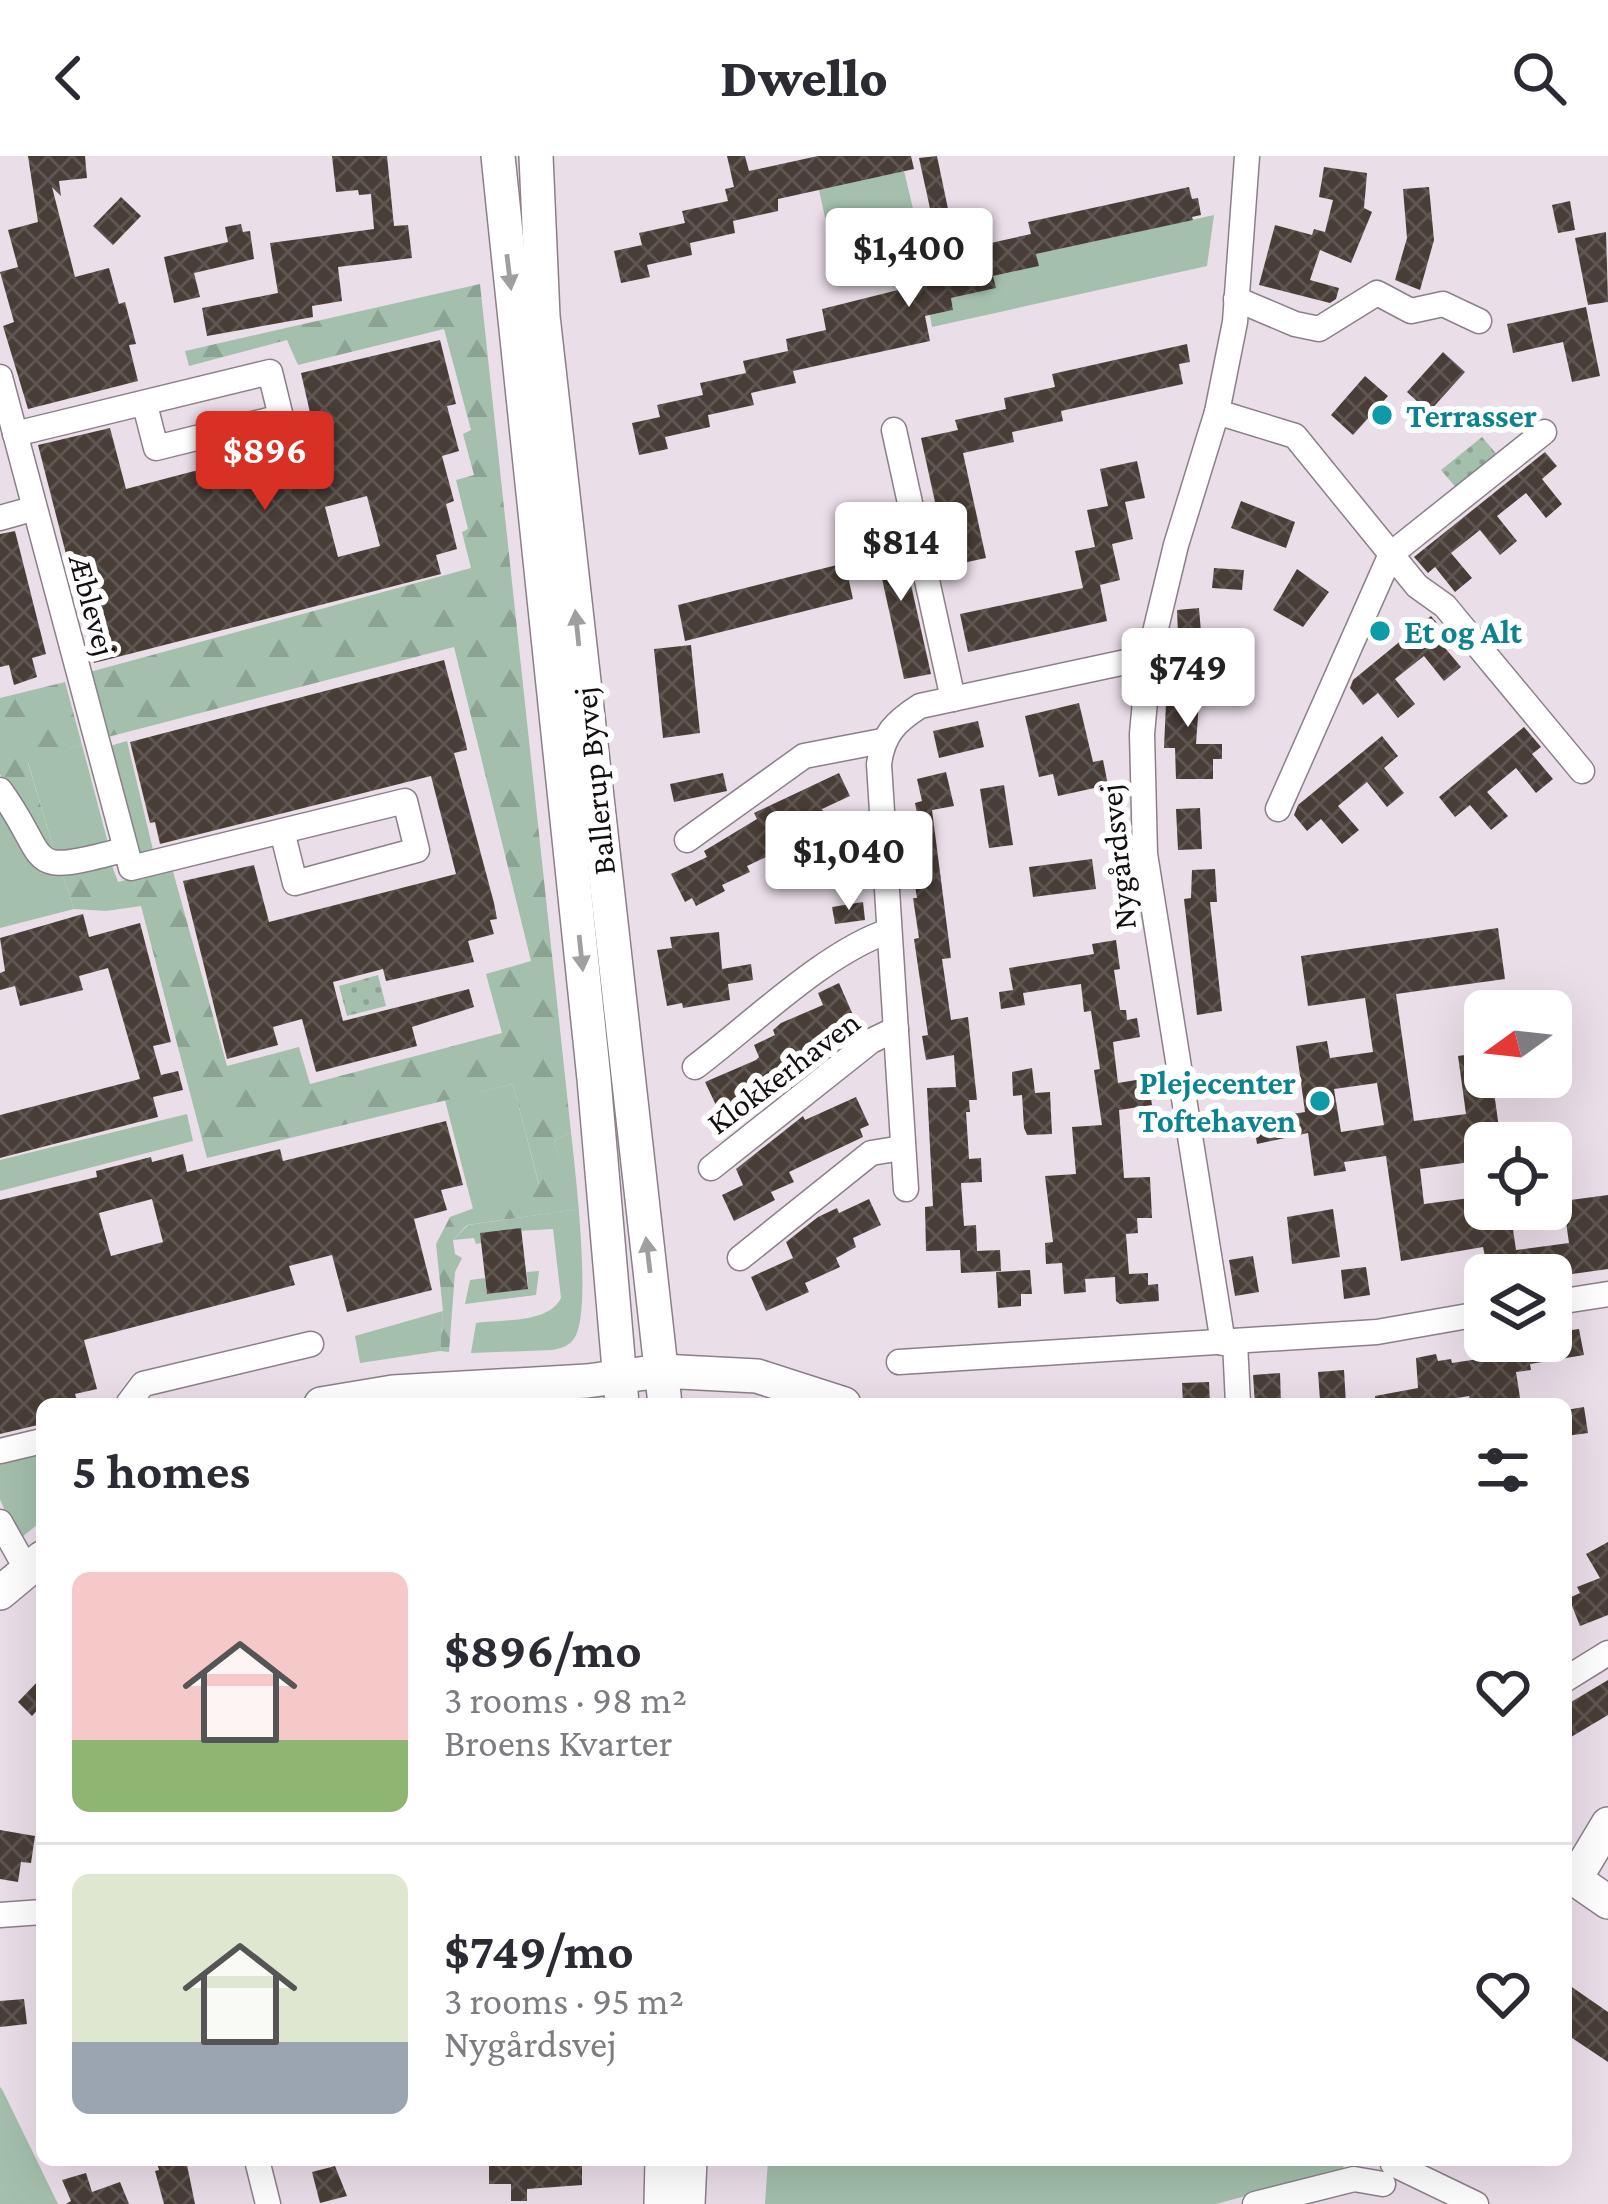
<!DOCTYPE html>
<html lang="en">
<head>
<meta charset="utf-8">
<style>
  body { margin:0; font-family:"Crimson Pro",serif; background:#f2f2f3; color:#2b2b33; height:100vh; display:flex; flex-direction:column; font-size:45px; white-space:nowrap }
  * { box-sizing:border-box; margin:0 }
  p { font-size:39px; color:#7c7c81 }
  .icon { flex:none; width:66px; height:66px; fill:none; stroke:currentColor; stroke-width:2; stroke-linecap:round; stroke-linejoin:round }
  .map { position:relative; flex:1; overflow:hidden }
  .details { position:absolute; left:36px; top:1242px; width:1536px; height:768px; display:flex; flex-direction:column; background:#fff; border-radius:18px; box-shadow:0 12px 48px #0002 }
  .details>* { flex:none }
  .needle { width:78px; rotate:255deg }
  .buttons { position:absolute; left:1464px; top:834px; display:grid; gap:24px }
  .buttons a { display:grid; place-items:center; width:108px; height:108px; border-radius:18px; background:#fff; box-shadow:0 12px 48px #0002; font-size:60px }
  .price { position:absolute; translate:-50% -102px; padding:0 27px; border-radius:12px; background:#fff; color:#222; font-size:39px; line-height:78px; filter:drop-shadow(0 3px 6px #0008) }
  .price::after { content:''; position:absolute; left:50%; top:72px; width:36px; height:27px; margin-left:-18px; background:inherit; clip-path:polygon(0 0,100% 0,50% 100%) }
  .price.selected { background:#d93025; color:#fff }
  ul { padding:0; list-style:none }
  li { display:flex; align-items:center; gap:36px; height:300px; padding:0 36px }
  li+li { border-top:3px solid #e1e1e2 }
  li span { display:grid; place-items:center; flex:none; width:336px; height:240px; border-radius:18px; color:#555 }
  li>.icon { margin-inline-start:auto }
  span .icon { width:144px; height:144px; fill:#fffc; stroke-width:1 }
  li b { font-size:51px }
  h2 { display:flex; justify-content:space-between; align-items:center; height:144px; padding:0 36px; font-size:51px }
  header { display:flex; justify-content:space-between; align-items:center; height:156px; padding:0 36px; background:#fff; font-size:54px; font-weight:800 }
  .map>svg:first-child { display:block }
  .grass { fill:#a4bfac }
  .forest { fill:url(#forest-firs) }
  .park { fill:url(#park-dots) }
  .building { fill:url(#building-cross-hatch); fill-rule:evenodd }
  .lines { fill:none; stroke-linecap:round; stroke-linejoin:round }
  .street-casing { stroke:#8b808a; stroke-width:27 }
  .secondary-casing { stroke:#8b808a; stroke-width:36 }
  .street { stroke:#fff; stroke-width:24 }
  .secondary { stroke:#fff; stroke-width:33 }
  .oneway { fill:#a09fa0 }
  .culture-dot { fill:#0f9aa8; stroke:#fff; stroke-width:4.5 }
  .labels { text-anchor:middle; dominant-baseline:central; stroke-width:12; stroke-linejoin:round; paint-order:stroke }
  .culture-label { font-size:33px; font-weight:bold; fill:#0d838f; stroke:#fff; text-anchor:start }
  .street-label { font-size:33px; fill:#120e11; stroke:#fff }
</style>
</head>
<body>
<header><svg class="icon" aria-label="back" viewBox="0 0 24 24"><path d="M15 5l-7 7 7 7"/></svg>Dwello<svg class="icon" aria-label="search" viewBox="0 0 24 24"><circle cx="10" cy="10" r="6"/><path d="M15 15l6 6"/></svg></header>
<div class="map">
<svg width="1608" height="2048" viewBox="0 0 1608 2048">
  <defs>
    <pattern id="forest-firs" width="22" height="20" patternUnits="userSpaceOnUse" patternTransform="scale(3)"><rect width="22" height="20" fill="#a4bfac"/><path d="M5 1l3.5 6h-7zM16 11l3.5 6h-7z" fill="#8ca393"/></pattern>
    <pattern id="park-dots" width="8" height="8" patternUnits="userSpaceOnUse" patternTransform="scale(3)"><rect width="8" height="8" fill="#a4bfac"/><path d="M2 2h.1M6 6h.1" fill="none" stroke="#8ca393" stroke-width="1.8" stroke-linecap="round"/></pattern>
    <pattern id="building-cross-hatch" width="8" height="8" patternUnits="userSpaceOnUse" patternTransform="scale(3)"><rect width="8" height="8" fill="#493e37"/><path d="M0 0l8 8M0 8l8-8" fill="none" stroke="#5f5651"/></pattern>
  </defs>
  <rect width="100%" height="100%" fill="#eadee9"/>
  <!-- grass -->
  <g class="grass">
    <polygon points="904,15 915,61 829,80 819,34"/>
    <polygon points="1214,59 1207,110 932,171 930,159 953,154 951,142 995,132 993,120 1038,110 1036,98"/>
    <polygon points="127,585 154,698 139,701 103,592"/>
    <polygon points="82,589 107,683 105,688 56,701 28,606"/>
    <polygon points="0,647 37,713 63,720 74,753 0,772"/>
    <polygon points="513,928 539,1029 473,1053 445,944"/>
    <polygon points="187,958 193,985 0,1035 0,1004"/>
    <path d="M571 976C575 1013 592 1153 575 1181 570 1190 562 1192 552 1194L471 1197 476 1167C502 1163 548 1168 561 1142L553 1073 481 1077V1087L476 1088 474 1082 453 1084 468 1069 578 1053 554 985Z"/>
    <polygon points="539,1115 536,1139 465,1148 470,1124 485,1122 487,1138 528,1132 527,1116"/>
    <polygon points="443,1155 440,1195 360,1207 355,1180"/>
    <polygon points="42,1295 42,1365 17,1385 0,1343 0,1307"/>
    <polygon points="0,1931 2,1933 58,2048 0,2048"/>
    <polygon points="768,2004 1341,2004 1344,2013 1216,2048 765,2048"/>
  </g>
  <!-- forest -->
  <g class="forest">
    <polygon points="480,128 571,976 554,985 579,1053 467,1069 453,1084 455,1098 462,1102 455,1116 449,1196 440,1195 443,1155 436,1088 450,1061 539,1028 513,928 207,1002 141,750 106,755 74,753 63,720 111,707 118,726 172,712 227,910 299,891 310,928 502,877 486,818 531,805 454,491 104,582 86,517 471,412 462,376 468,373 456,324 474,319 463,278 471,274 444,173 298,209 287,184 189,210 185,195"/>
    <polygon points="65,526 82,589 28,607 56,701 48,696 0,618 0,542"/>
  </g>
  <!-- park -->
  <g class="park">
    <polygon points="1482,281 1499,301 1458,334 1441,314"/>
    <polygon points="378,819 386,850 347,860 339,830"/>
  </g>
  <!-- building -->
  <g class="building">
    <polygon points="28,0 85,0 87,22 59,25 61,40 52,31 75,121 109,112 119,148 125,146 136,188 129,189 138,225 28,253 3,170 14,166 0,116 18,111 8,74 38,66"/>
    <polygon points="332,0 387,0 394,70 408,69 412,102 338,111 342,145 312,150 313,161 207,180 202,152 278,137 270,87 374,73 371,38 359,39 358,34 336,36"/>
    <polygon points="727,0 745,0 749,15 818,0 911,0 914,13 778,43 778,55 733,65 735,77 690,87 692,99 647,109 650,121 621,127 614,95 642,89 639,77 685,67 682,55 728,45 725,33 734,31"/>
    <polygon points="937,0 948,53 931,57 919,2"/>
    <polygon points="1324,11 1367,17 1364,52 1372,56 1351,107 1320,94 1310,124 1339,132 1336,143 1330,147 1259,129 1275,69 1312,79 1314,73 1325,76 1333,44 1319,41"/>
    <polygon points="1189,31 1192,43 1198,42 1201,59 1192,61 1193,64 1036,98 1039,110 993,120 996,132 951,142 953,154 925,160 930,185 793,215 796,227 751,237 754,249 708,259 710,271 665,281 668,293 639,299 632,267 660,261 657,249 703,239 700,227 746,217 743,205 788,195 786,183 826,174 822,153 946,122 943,110 988,100 986,88 1031,78 1028,66"/>
    <polygon points="1429,31 1434,84 1420,134 1395,124 1407,82 1403,33"/>
    <polygon points="121,41 141,60 113,89 93,70"/>
    <polygon points="1570,45 1575,74 1558,77 1552,49"/>
    <polygon points="241,68 243,76 250,75 254,103 194,117 200,141 174,147 164,101 228,86 225,71"/>
    <polygon points="1606,76 1608,146 1588,149 1575,82"/>
    <polygon points="1586,151 1600,220 1572,226 1563,186 1513,197 1507,168"/>
    <path d="M440 184 456 248 447 250 459 295 442 300 454 345 446 348 457 393 436 399 441 418 94 507 38 289 110 272 126 333 316 283 301 217ZM367 340 380 390 338 401 325 351Z"/>
    <polygon points="1187,188 1190,206 1179,208 1183,228 1061,255 1063,265 1012,276 1014,286 963,297 986,402 949,410 921,282 958,274 955,264 1006,253 1004,242 1055,231 1052,218"/>
    <polygon points="1443,196 1465,216 1429,256 1407,236"/>
    <polygon points="1365,220 1388,240 1353,279 1331,259"/>
    <polygon points="1545,296 1557,310 1542,323 1562,348 1546,362 1526,337 1497,360 1517,385 1500,399 1480,374 1451,397 1472,422 1455,436 1435,411 1428,417 1414,401"/>
    <polygon points="1137,305 1145,342 1125,346 1133,383 1112,388 1120,424 1100,429 1107,465 968,496 960,458 1083,432 1075,395 1095,391 1087,354 1108,350 1100,313"/>
    <polygon points="1241,345 1295,366 1286,392 1231,372"/>
    <polygon points="898,371 931,518 904,523 872,377"/>
    <polygon points="15,375 46,498 32,502 37,521 14,529 9,509 0,511 0,378"/>
    <polygon points="845,407 853,443 685,485 678,449"/>
    <polygon points="1214,412 1244,414 1242,434 1212,432"/>
    <polygon points="1297,413 1329,436 1303,471 1273,454"/>
    <polygon points="1199,452 1201,476 1178,478 1177,454"/>
    <polygon points="1431,460 1448,480 1440,486 1461,511 1444,525 1424,500 1395,523 1415,548 1398,562 1378,537 1363,549 1350,532 1353,524"/>
    <polygon points="691,489 700,577 663,582 654,493"/>
    <polygon points="444,504 466,588 467,594 454,597 494,747 497,763 490,764 494,778 468,785 474,806 386,825 383,813 333,826 343,865 469,833 474,851 412,871 417,890 316,916 302,863 273,871 278,889 227,903 183,725 254,709 269,766 456,718 431,620 160,688 155,666 150,667 130,586"/>
    <polygon points="1180,519 1195,520 1194,527 1207,528 1205,547 1199,546 1196,588 1222,588 1222,603 1213,603 1213,623 1176,623 1175,592 1164,592 1167,524 1179,525"/>
    <polygon points="1079,547 1093,606 1103,604 1108,629 1058,640 1053,618 1039,621 1025,560"/>
    <polygon points="978,565 984,591 939,602 933,575"/>
    <polygon points="1524,571 1541,591 1532,598 1553,623 1536,637 1516,612 1487,636 1508,660 1491,674 1470,649 1455,661 1439,641"/>
    <polygon points="1382,580 1398,600 1384,612 1404,637 1387,651 1367,626 1338,650 1359,674 1342,688 1321,663 1307,675 1294,659 1298,649"/>
    <polygon points="946,616 954,650 932,654 951,802 942,803 951,864 968,861 977,944 969,944 970,956 966,956 969,1003 981,1002 982,1026 961,1027 964,1070 976,1069 977,1095 1000,1094 1001,1115 961,1117 960,1094 926,1095 925,1051 933,1050 927,932 956,931 954,899 926,904 922,880 928,879 914,783 919,782 913,742 917,742 915,730 918,730 908,658 917,657 915,647 922,645 917,623"/>
    <polygon points="723,617 727,635 674,646 670,628"/>
    <polygon points="839,617 850,640 822,653 828,665 772,691 775,697 747,710 750,716 722,729 725,735 696,750 692,742 685,746 671,718 707,701 704,695 757,663 754,657"/>
    <polygon points="1004,629 1013,689 989,692 980,633"/>
    <polygon points="1200,652 1202,693 1178,694 1176,653"/>
    <polygon points="1092,703 1096,733 1033,741 1029,711"/>
    <polygon points="1215,713 1217,746 1210,746 1222,855 1197,859 1184,743 1191,742 1192,714"/>
    <polygon points="863,746 865,764 835,768 832,751"/>
    <polygon points="83,758 89,781 140,767 171,886 153,890 161,919 178,915 183,934 153,941 158,961 0,1002 0,959 140,923 108,812 79,820 83,834 20,850 15,830 0,834 0,817 5,815 0,782"/>
    <path d="M1498 772 1505 823 1396 838 1414 965 1466 958 1458 900 1485 896V921H1492L1501 987H1485V1004L1420 1013 1424 1048 1485 1040V1053H1510L1516 1094 1569 1087 1563 1045 1608 1039V1113L1551 1121 1489 1119 1483 1091 1401 1105 1386 1000 1344 1006 1346 1015 1314 1020 1308 977 1257 988 1253 964 1305 956 1296 890 1327 885 1330 902 1373 896 1365 842 1308 850 1301 800ZM1377 927 1384 969 1341 976 1334 933Z"/>
    <polygon points="719,776 722,813 751,808 753,824 728,828 730,844 683,852 682,847 667,850 657,794 672,792 670,781"/>
    <polygon points="1116,784 1120,813 1114,814 1120,854 1126,854 1127,864 1137,862 1140,881 1113,886 1118,927 1148,922 1152,949 1119,954 1124,1022 1150,1021 1152,1062 1137,1062 1138,1077 1126,1078 1129,1118 1148,1117 1148,1129 1158,1128 1159,1145 1120,1148 1116,1145 1115,1121 1085,1123 1086,1136 1064,1138 1062,1107 1046,1108 1045,1087 1053,1086 1045,1020 1076,1018 1072,971 1102,969 1094,914 1100,913 1091,855 1084,856 1081,828 1023,837 1025,849 1001,853 999,836 1013,834 1009,812 1094,798 1092,788"/>
    <polygon points="839,827 857,868 817,891 818,894 811,897 815,906 780,922 783,933 722,962 705,926 756,904 759,901 754,889 775,879 773,874 781,867 823,849 818,837"/>
    <polygon points="1032,912 1035,937 1050,936 1052,978 1027,979 1024,972 1022,939 1013,940 1012,916"/>
    <polygon points="856,941 869,969 860,973 863,981 789,1016 794,1026 771,1036 775,1044 734,1065 722,1039 743,1029 736,1013 803,960 805,964"/>
    <path d="M446 965 463 1029 441 1034 447 1054 414 1063 432 1134 347 1156 332 1099 289 1110 295 1129 84 1184 97 1233 75 1238 78 1248H42V1268L0 1278V1044L97 1021 96 1015 151 1001 152 1006 183 998 187 1016 280 993 283 1005ZM152 1043 163 1086 111 1100 99 1057Z"/>
    <polygon points="869,1043 881,1069 853,1082 856,1091 836,1102 840,1111 805,1127 809,1136 766,1155 751,1121 793,1102 786,1086 818,1061 837,1052 839,1057"/>
    <polygon points="1333,1053 1340,1101 1292,1108 1287,1061"/>
    <polygon points="521,1072 528,1133 487,1138 480,1077"/>
    <polygon points="1253,1100 1259,1136 1235,1140 1229,1104"/>
    <polygon points="1366,1111 1370,1139 1344,1143 1341,1114"/>
    <polygon points="1030,1114 1032,1138 1021,1138 1021,1150 998,1152 996,1116"/>
    <polygon points="1579,1173 1584,1199 1530,1208 1531,1214 1516,1216 1521,1248 1471,1248 1469,1240 1440,1245 1440,1248 1375,1248 1375,1240 1418,1232 1416,1202 1436,1198 1438,1205 1451,1203 1452,1207 1518,1197 1517,1191 1527,1190 1526,1185 1551,1185 1551,1177"/>
    <polygon points="1344,1214 1346,1248 1320,1244 1318,1216"/>
    <polygon points="1280,1217 1281,1248 1255,1248 1253,1219"/>
    <polygon points="1209,1226 1210,1248 1183,1248 1182,1227"/>
    <polygon points="1584,1251 1588,1277 1566,1280 1566,1254"/>
    <polygon points="1608,1386 1608,1459 1580,1470 1569,1442 1580,1437 1577,1431 1600,1422 1586,1398"/>
    <polygon points="42,1521 42,1549 32,1560 18,1546"/>
    <polygon points="1608,1524 1608,1559 1566,1584 1566,1549"/>
    <polygon points="0,1674 35,1680 31,1707 21,1706 18,1726 0,1723"/>
    <polygon points="1566,1827 1608,1856 1608,1906 1566,1878"/>
    <polygon points="24,1843 27,1868 0,1871 0,1845"/>
    <polygon points="156,2004 186,2004 195,2048 164,2048 155,2015 159,2014"/>
    <polygon points="582,2008 582,2029 527,2033 527,2045 511,2045 511,2028 489,2028 489,2009"/>
    <polygon points="335,2010 347,2040 320,2047 312,2016"/>
    <polygon points="86,2017 92,2036 120,2026 129,2048 66,2048 71,2045 62,2024"/>
  </g>
  <g class="lines">
    <!-- street casing -->
    <g class="street-casing">
      <g id="street">
        <polyline points="1236,143 1295,168 1319,173 1377,137 1411,155 1443,148 1479,165"/>
        <polyline points="0,221 131,712 405,645 417,694 295,727 282,675"/>
        <polyline points="1217,256 1295,280 1417,430 1445,450 1582,615"/>
        <polyline points="894,274 953,543"/>
        <polyline points="15,278 270,216 281,261 156,292 145,249"/>
        <polyline points="0,362 32,353"/>
        <path d="M0 634C53 707 20 721 123 694"/>
        <polyline points="1278,653 1391,398 1544,276"/>
        <polyline points="687,684 804,600 882,585"/>
        <path d="M695 911C751 869 825 796 889 775"/>
        <polyline points="711,1012 871,885 896,873"/>
        <path d="M906 1033 879 608C883 578 895 566 920 550L1149 501"/>
        <polyline points="740,1102 871,997 902,992"/>
        <polyline points="1551,1147 1608,1138"/>
        <polyline points="1235,1186 1238,1248"/>
        <polyline points="1223,1187 1145,698 1142,578 1149,501 1176,389 1217,256 1235,166 1247,0"/>
        <polyline points="899,1206 1377,1176 1485,1157"/>
        <polyline points="128,1248 143,1228 311,1188"/>
        <polyline points="0,1295 42,1285"/>
        <polyline points="0,1366 27,1414"/>
        <polyline points="1566,1523 1608,1497"/>
        <polyline points="0,1759 42,1756"/>
        <polyline points="257,2004 268,2048"/>
        <polyline points="1393,2008 1476,2048"/>
        <polyline points="1255,2048 1354,2023 1383,2028"/>
      </g>
    </g>
    <!-- secondary casing -->
    <g class="secondary-casing">
      <g id="secondary">
        <polyline points="498,0 594,923 622,1248"/>
        <polyline points="536,0 543,160 665,1248"/>
        <polyline points="321,1248 393,1236 587,1225 661,1215 757,1220 844,1248"/>
        <polyline points="0,1437 42,1402"/>
        <polyline points="1566,1717 1608,1746"/>
        <polyline points="1575,1723 1608,1668"/>
        <polyline points="661,2048 662,2004"/>
        <polyline points="688,2048 690,2004"/>
      </g>
    </g>
    <!-- street -->
    <use href="#street" class="street"/>
    <!-- secondary -->
    <use href="#secondary" class="secondary"/>
  </g>
  <!-- one-way arrows -->
  <defs><path id="oneway-solid" d="M-6-.8H1V-3.2L6.5 0L1 3.2V.8H-6Z" transform="scale(3)"/></defs>
  <g class="oneway">
    <use href="#oneway-solid" transform="translate(509 116) rotate(83)"/>
    <use href="#oneway-solid" transform="translate(577 472) rotate(-96)"/>
    <use href="#oneway-solid" transform="translate(581 797) rotate(84)"/>
    <use href="#oneway-solid" transform="translate(648 1099) rotate(-97)"/>
  </g>
  <!-- markers -->
  <g class="culture-dot">
    <circle cx="1382" cy="259" r="12"/>
    <circle cx="1380" cy="475" r="12"/>
    <circle cx="1320" cy="945" r="12"/>
  </g>
  <g class="labels">
    <!-- culture labels -->
    <g class="culture-label">
      <text x="1406" y="259">Terrasser</text>
      <text x="1404" y="475">Et og Alt</text>
      <text x="1296" y="926" text-anchor="end">Plejecenter<tspan x="1296" dy="38">Toftehaven</tspan></text>
    </g>
    <!-- street labels -->
    <g class="street-label">
      <text transform="translate(93 449) rotate(75)">Æblevej</text>
      <text transform="translate(594 625) rotate(-96)">Ballerup Byvej</text>
      <text transform="translate(1117 701) rotate(-96)">Nygårdsvej</text>
      <text transform="translate(783 916) rotate(-37)">Klokkerhaven</text>
    </g>
  </g>
</svg>
<div class="buttons">
<a><svg class="needle" viewBox="-14 -14 28 28"><path d="M0-13l5 13h-10z" fill="#e53935"/><path d="M0 13l5-13h-10z" fill="#7c7c81"/></svg></a>
<a><svg class="icon" aria-label="locate" viewBox="0 0 24 24"><circle cx="12" cy="12" r="6"/><path d="M12 2v4M12 18v4M2 12h4M18 12h4"/></svg></a>
<a><svg class="icon" aria-label="layers" viewBox="0 0 24 24"><path d="M12 4l9 5-9 5-9-5zM3 14l9 5 9-5"/></svg></a>
</div>
<b class="price" style="left:909px;top:154px">$1,400</b>
<b class="price selected" style="left:265px;top:357px">$896</b>
<b class="price" style="left:901px;top:448px">$814</b>
<b class="price" style="left:1188px;top:574px">$749</b>
<b class="price" style="left:849px;top:757px">$1,040</b>
<section class="details">
<h2>5 homes<svg class="icon" aria-label="filters" viewBox="0 0 24 24"><path d="M4 7h16M4 17h16"/><circle cx="9" cy="7" r="2"/><circle cx="15" cy="17" r="2"/></svg></h2>
<ul>
<li><span style="background:linear-gradient(#f6c9c9 70%,#8fb573 0)"><svg class="icon" aria-label="home" viewBox="0 0 24 24"><path d="M3 11l9-7 9 7M6 9v11h12V9"/></svg></span><div><b>$896/mo</b><p>3 rooms · 98 m²</p><p>Broens Kvarter</p></div><svg class="icon" aria-label="heart" viewBox="0 0 24 24"><path d="M12 20l-8-8c-3-5 5-10 8-4 3-6 11-1 8 4z"/></svg></li>
<li><span style="background:linear-gradient(#dfe7d0 70%,#9aa5b1 0)"><svg class="icon" aria-label="home" viewBox="0 0 24 24"><path d="M3 11l9-7 9 7M6 9v11h12V9"/></svg></span><div><b>$749/mo</b><p>3 rooms · 95 m²</p><p>Nygårdsvej</p></div><svg class="icon" aria-label="heart" viewBox="0 0 24 24"><path d="M12 20l-8-8c-3-5 5-10 8-4 3-6 11-1 8 4z"/></svg></li>
</ul>
</section>
</div>
</body>
</html>
